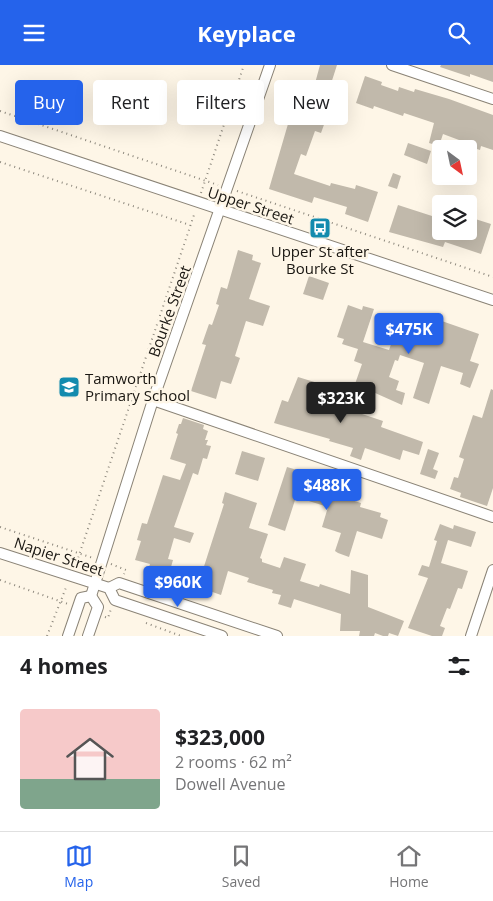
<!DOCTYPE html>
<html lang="en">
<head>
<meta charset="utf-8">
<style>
  body { margin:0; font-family:"Open Sans",sans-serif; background:#f6f6f6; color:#202124; height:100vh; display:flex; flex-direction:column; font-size:19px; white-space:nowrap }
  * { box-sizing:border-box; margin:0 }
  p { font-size:16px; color:#757577 }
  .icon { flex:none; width:28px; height:28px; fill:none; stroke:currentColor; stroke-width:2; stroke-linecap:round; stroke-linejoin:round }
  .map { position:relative; height:571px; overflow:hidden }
  .details { display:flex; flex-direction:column; background:#fff; flex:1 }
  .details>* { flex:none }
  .guide { position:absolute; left:15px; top:15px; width:464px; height:45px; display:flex; gap:10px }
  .needle { width:32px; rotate:147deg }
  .controls { position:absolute; left:432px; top:75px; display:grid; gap:10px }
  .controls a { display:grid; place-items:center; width:45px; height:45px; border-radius:5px; background:#fff; box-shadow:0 5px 20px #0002; font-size:25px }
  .price { position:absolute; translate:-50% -42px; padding:0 11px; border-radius:5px; background:#2563eb; color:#fff; font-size:16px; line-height:32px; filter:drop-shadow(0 1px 2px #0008) }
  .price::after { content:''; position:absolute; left:50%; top:30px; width:15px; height:11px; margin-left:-8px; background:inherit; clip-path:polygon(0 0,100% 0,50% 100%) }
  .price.current { background:#222; color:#fff }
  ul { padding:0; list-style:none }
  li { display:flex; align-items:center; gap:15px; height:125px; padding:0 20px }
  li span { display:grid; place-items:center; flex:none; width:140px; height:100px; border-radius:5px; color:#555 }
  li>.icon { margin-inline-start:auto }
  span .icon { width:60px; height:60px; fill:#fffc; stroke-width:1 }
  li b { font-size:21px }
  h2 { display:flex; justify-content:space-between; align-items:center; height:60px; padding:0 20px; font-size:21px }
  .chip { padding:0 18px; border-radius:5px; background:#fff; box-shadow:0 5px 20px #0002; font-size:18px; line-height:45px }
  .chip.current { background:#2563eb; color:#fff }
  header { display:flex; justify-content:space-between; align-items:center; height:65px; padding:0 20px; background:#2563eb; color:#fff; font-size:22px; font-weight:700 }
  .tabs { display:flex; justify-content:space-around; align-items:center; height:70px; border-top:1px solid #e0e0e0; background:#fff; font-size:14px; color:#757577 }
  .tabs a { display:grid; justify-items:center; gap:2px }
  .tabs .current { color:#2563eb }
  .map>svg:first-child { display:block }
  .building { fill:#c1b9ab }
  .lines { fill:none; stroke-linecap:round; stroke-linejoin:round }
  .minor-casing { stroke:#8a8376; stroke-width:12 }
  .path { stroke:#8e897e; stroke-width:2; stroke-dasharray:1 4; stroke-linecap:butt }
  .minor { stroke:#fff; stroke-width:10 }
  .labels { text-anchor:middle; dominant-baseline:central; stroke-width:5; stroke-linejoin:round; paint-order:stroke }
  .street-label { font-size:15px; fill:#191611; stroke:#fef6e7 }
  .poi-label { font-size:15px; fill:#191611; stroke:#fef6e7 }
</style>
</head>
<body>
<header><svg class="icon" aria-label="menu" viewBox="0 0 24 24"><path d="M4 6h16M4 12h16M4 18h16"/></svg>Keyplace<svg class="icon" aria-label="search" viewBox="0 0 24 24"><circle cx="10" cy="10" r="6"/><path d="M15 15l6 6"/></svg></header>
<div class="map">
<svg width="493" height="571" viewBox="0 0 493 571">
  <rect width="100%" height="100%" fill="#fef6e7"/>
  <!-- building -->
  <g class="building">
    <polygon points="320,0 337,0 328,28 337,31 333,44 330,43 321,68 315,66 306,91 301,89 294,109 330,121 331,118 355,124 356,120 378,127 368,157 345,149 347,142 314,132 312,138 269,124 295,35 297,36 299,30 311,33"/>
    <polygon points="441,0 493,0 493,17 470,9 470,12 440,2"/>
    <polygon points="365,11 382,17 381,20 398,26 399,22 414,27 415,24 449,34 493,50 493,85 481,81 480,85 458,78 459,75 443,69 439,81 429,78 434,58 404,48 403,51 374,41 373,44 356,38"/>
    <polygon points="408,78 431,86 427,99 404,90"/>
    <polygon points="393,108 401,111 397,124 388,121"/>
    <polygon points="398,140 432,151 433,146 441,149 441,166 469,166 469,152 491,159 481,189 445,177 443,182 389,167"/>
    <polygon points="238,185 253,190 252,195 261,198 249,234 270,241 263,261 246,256 235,291 240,293 231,319 221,316 216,334 191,326 206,280 202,279 209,259 212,260 219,240 216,239 221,222 227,224"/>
    <polygon points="309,211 329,218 323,235 303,229"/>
    <polygon points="348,240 362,245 363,241 374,244 363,277 389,285 395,268 408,272 409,268 429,275 436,254 479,269 470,296 479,299 470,323 460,319 463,308 441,301 429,339 413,333 424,298 400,290 398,296 395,295 389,312 399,316 396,325 405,328 402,340 355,319 362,299 354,296 358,284 342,279 344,274 337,272"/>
    <polygon points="298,312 321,319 314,341 333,347 337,335 349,339 347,344 383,356 381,362 423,377 419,390 403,385 400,395 365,383 361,395 350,391 353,383 329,376 330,374 274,358 282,335 288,337"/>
    <polygon points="491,324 493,325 493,423 487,441 460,432 461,428 450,424 454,412 458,413 464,394 459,392 473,350 482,353"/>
    <polygon points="183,353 204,360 203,364 208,366 205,375 208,375 206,380 211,381 207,394 203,393 198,410 193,408 174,462 194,468 190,478 174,473 168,494 173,495 169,509 149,502 150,499 135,495 141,476 137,475 142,458 147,459 163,410 180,415 186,399 170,394 178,369 176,368 179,359 181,359"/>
    <polygon points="428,384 439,388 433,404 438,406 435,414 420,409"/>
    <polygon points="242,386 265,393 258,416 235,409"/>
    <polygon points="287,402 304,407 301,416 319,421 320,418 329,421 328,424 333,426 332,429 361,438 360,442 381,448 380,452 388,455 382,474 357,466 349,492 338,488 335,486 341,468 322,462 328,442 296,432 285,466 268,460"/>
    <polygon points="225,427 257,438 249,463 268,469 260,493 262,494 262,497 280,503 284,492 306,499 300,516 319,522 320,519 350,529 351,505 368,510 368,542 404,556 398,571 389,568 388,571 383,571 375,568 374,571 359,571 360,566 340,566 341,549 294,534 291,543 278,539 281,530 272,528 273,525 247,517 249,513 228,506 221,530 201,523 202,518 199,517 224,439 222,438"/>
    <polygon points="440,459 453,464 454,460 476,467 471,482 448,475 441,498 468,506 462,524 458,523 450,544 447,543 440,561 445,563 442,571 432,571 408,563 428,513 418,510 422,500 429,502 437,476 434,475"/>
  </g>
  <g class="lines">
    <!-- minor casing -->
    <g class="minor-casing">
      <g id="minor">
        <polyline points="392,0 493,34"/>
        <polyline points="0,71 493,235"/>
        <polyline points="153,335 493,452"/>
        <polyline points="0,488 109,523 115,535 222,571"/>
        <polyline points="109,523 119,518 277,571"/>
        <polyline points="91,531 153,335 270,0"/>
        <polyline points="68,571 81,533 91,531"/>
        <polyline points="88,571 98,542 91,531"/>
        <polyline points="471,571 493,505"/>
      </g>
    </g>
    <!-- path -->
    <g class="path">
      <polyline points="0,46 218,120"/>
      <polyline points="0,97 190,160"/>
      <polyline points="237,126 493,212"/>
      <polyline points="201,128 244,0"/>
      <polyline points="0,462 93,493"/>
      <polyline points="111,499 126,505 124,509"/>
      <polyline points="75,502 195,147"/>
      <polyline points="0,515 68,539"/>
      <polyline points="105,552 108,553 111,544"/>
      <polyline points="146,558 181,571"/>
      <polyline points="47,571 67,520"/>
    </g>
    <!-- minor -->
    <use href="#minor" class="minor"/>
  </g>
  <!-- icons -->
  <defs>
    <g id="bus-square" transform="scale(1.125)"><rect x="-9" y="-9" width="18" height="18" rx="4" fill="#138bae" stroke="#fef6e7"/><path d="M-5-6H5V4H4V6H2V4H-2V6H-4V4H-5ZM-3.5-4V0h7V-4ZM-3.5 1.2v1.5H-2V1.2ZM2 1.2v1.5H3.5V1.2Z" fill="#fff"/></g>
    <g id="school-square" transform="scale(1.125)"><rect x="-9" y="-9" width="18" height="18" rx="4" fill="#138bae" stroke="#fef6e7"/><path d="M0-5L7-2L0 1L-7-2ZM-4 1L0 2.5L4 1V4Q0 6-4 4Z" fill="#fff"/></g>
  </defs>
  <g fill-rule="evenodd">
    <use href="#bus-square" x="320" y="163"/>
    <use href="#school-square" x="69" y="322"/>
  </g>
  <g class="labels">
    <!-- street labels -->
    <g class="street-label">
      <text transform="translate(251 140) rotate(18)">Upper Street</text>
      <text transform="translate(169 246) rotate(-70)">Bourke Street</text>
      <text transform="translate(59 491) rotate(18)">Napier Street</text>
    </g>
    <!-- poi labels -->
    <g class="poi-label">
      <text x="320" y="186">Upper St after<tspan x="320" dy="17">Bourke St</tspan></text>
      <text x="85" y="313" text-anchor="start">Tamworth<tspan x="85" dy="17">Primary School</tspan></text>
    </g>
  </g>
</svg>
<div class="controls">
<a><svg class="needle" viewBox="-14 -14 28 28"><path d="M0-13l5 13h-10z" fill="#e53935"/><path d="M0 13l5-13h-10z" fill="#757577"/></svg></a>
<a><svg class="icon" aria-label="layers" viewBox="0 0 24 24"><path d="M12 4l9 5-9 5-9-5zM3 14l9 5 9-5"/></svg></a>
</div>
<b class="price" style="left:409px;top:290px">$475K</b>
<b class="price current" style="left:341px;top:359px">$323K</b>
<b class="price" style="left:327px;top:446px">$488K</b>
<b class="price" style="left:178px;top:543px">$960K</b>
<div class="guide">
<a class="chip current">Buy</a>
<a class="chip">Rent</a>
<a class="chip">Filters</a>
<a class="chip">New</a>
</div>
</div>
<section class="details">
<h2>4 homes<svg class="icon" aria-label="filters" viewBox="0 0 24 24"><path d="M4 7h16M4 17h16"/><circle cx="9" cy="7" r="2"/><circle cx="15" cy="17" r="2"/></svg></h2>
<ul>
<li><span style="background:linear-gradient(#f6c9c9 70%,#7fa58c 0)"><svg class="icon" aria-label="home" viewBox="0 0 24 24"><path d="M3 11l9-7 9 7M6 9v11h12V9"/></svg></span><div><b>$323,000</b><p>2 rooms · 62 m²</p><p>Dowell Avenue</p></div></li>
</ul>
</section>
<nav class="tabs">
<a class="current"><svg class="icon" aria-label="map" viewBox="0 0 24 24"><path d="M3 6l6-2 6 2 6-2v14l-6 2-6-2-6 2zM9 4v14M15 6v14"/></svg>Map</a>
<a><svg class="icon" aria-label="saved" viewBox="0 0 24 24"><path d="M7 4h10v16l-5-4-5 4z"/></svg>Saved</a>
<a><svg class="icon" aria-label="home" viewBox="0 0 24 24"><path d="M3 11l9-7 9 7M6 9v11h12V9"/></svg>Home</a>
</nav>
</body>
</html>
